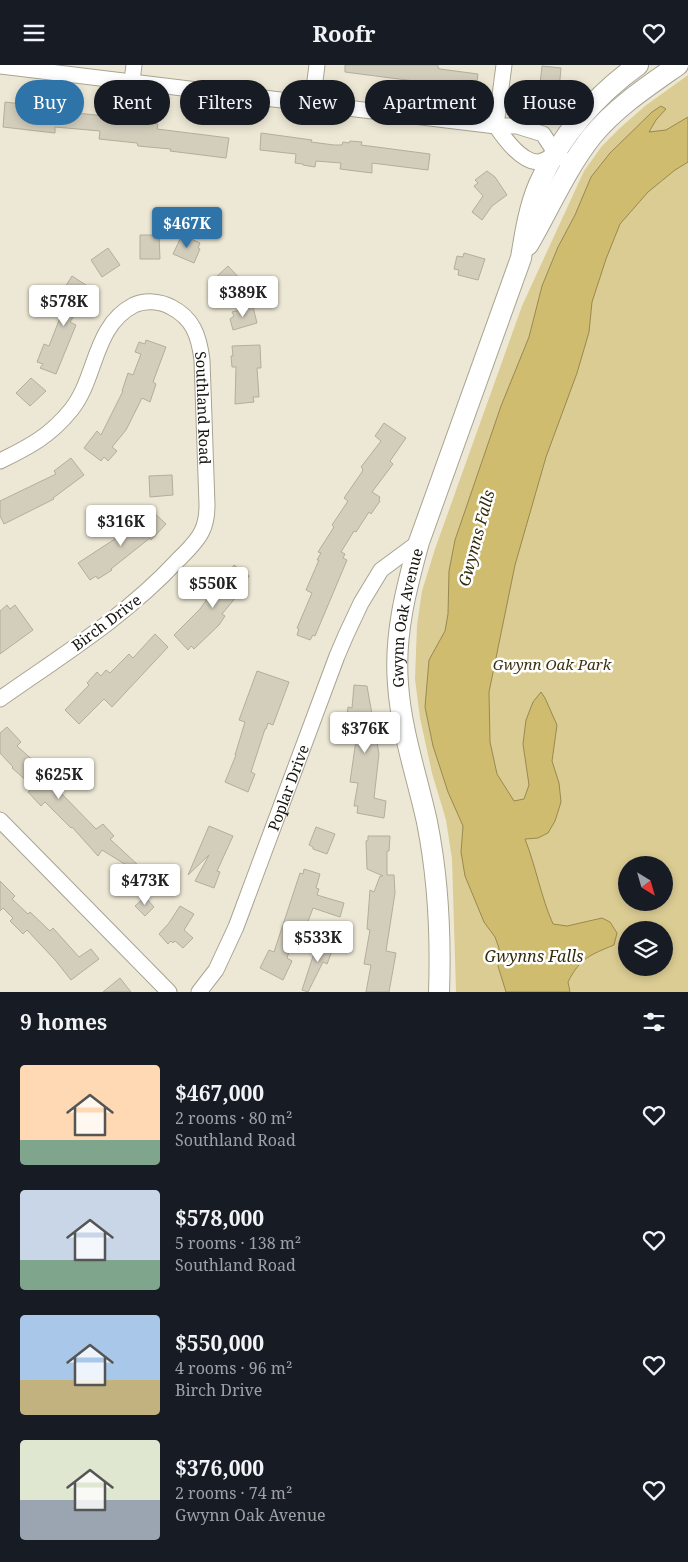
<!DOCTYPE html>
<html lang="en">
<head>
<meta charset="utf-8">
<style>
  body { margin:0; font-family:"Noto Serif",serif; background:#242831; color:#f1f3f6; height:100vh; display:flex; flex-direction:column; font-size:19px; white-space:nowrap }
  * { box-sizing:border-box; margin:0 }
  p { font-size:16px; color:#9ea1a6 }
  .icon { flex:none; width:28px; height:28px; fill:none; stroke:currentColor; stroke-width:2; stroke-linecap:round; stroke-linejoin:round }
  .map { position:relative; height:927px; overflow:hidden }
  .details { display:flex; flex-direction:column; background:#171b24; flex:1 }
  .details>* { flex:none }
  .guide { position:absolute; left:15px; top:15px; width:659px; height:45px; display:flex; gap:10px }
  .needle { width:32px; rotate:143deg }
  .fabs { position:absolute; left:618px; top:791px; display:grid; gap:10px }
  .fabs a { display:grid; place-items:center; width:55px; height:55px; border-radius:50%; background:#171b24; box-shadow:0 2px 8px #0003; font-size:25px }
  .price { position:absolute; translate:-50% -42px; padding:0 11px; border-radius:5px; background:#fff; color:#222; font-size:16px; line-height:32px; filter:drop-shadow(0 1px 2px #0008) }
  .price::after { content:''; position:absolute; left:50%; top:30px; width:15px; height:11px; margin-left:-8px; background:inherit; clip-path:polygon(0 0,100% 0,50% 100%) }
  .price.selected { background:#2f74a9; color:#fff }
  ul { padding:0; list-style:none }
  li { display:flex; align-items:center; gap:15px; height:125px; padding:0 20px }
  li span { display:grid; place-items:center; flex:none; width:140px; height:100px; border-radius:5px; color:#555 }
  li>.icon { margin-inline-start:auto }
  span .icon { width:60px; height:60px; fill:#fffc; stroke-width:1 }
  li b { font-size:21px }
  h2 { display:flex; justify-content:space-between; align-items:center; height:60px; padding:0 20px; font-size:21px }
  .tag { padding:0 18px; border-radius:22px; background:#171b24; box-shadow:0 2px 8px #0003; font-size:18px; line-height:45px }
  .tag.selected { background:#2f74a9; color:#fff }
  header { display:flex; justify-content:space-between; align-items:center; height:65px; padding:0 20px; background:#171b24; font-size:22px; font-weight:700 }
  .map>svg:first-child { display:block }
  .green { fill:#dbcc93; fill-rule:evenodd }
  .water { fill:#d0bc6e; stroke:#988951 }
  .building { fill:#d3cebc; stroke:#b3ae9c }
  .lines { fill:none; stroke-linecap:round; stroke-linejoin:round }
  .street-casing { stroke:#a8a492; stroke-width:17 }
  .secondary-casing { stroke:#a8a492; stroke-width:22 }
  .street { stroke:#fff; stroke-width:15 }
  .secondary { stroke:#fff; stroke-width:20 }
  .labels { text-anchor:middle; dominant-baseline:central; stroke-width:5; stroke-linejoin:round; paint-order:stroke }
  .street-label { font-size:15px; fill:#14130c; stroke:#fff }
  .park-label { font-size:15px; font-style:italic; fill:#3a310e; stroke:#fff }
  .water-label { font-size:16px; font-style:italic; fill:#332b07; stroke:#fff }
</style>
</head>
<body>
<header><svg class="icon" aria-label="menu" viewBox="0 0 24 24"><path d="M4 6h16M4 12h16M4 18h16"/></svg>Roofr<svg class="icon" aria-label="heart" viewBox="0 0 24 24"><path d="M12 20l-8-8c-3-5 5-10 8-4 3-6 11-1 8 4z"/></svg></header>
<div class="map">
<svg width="688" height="927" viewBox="0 0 688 927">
  <rect width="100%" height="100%" fill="#ede8d5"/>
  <!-- green -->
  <path class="green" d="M688 10V927H456L452 794 446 755 432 708 420 653 415 614 417 560 422 526 435 484 522 241 584 106 602 81 620 63 645 41ZM626 800H664V838H626ZM626 865H664V902H626Z"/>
  <!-- water -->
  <path class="water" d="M661 41 666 44 656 55 649 67 666 65 688 52V97L675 105 648 127 620 159 606 194 592 237 589 267 577 308 546 392 515 500 489 627 490 677 497 709 514 736 524 734 529 720 523 679 526 655 533 637 541 627 545 633 557 660 552 696 559 718 561 737 555 756 548 768 538 773 525 774C536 802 541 832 553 859L567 861 602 853 610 857 617 868 614 880C590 890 580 893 568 917L570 927H506L498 901 499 883 495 872 484 857 465 811 461 787 463 761 448 727 433 681 425 642 429 595 445 566 448 549 449 506 455 475 501 341 529 272 542 221 558 182 575 150 591 112 610 88 652 47Z"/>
  <!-- building -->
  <g class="building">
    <polygon points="345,0 438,0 438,3 440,4 478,9 476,24 345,7"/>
    <polygon points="542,1 561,3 559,25 547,24 548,20 540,19"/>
    <polygon points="5,37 56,43 56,46 126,53 126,55 158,59 157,64 229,73 226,93 170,86 171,84 138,81 137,78 99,74 100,66 55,62 55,68 3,62"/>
    <polygon points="261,68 312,75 311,77 334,80 342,80 343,77 349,78 350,76 362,77 361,80 430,89 428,105 372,98 372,108 340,104 341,98 316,96 315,102 303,100 303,99 295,98 296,89 260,85"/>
    <polygon points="487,106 495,112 507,130 492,141 482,155 472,147 483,131 474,121 478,118 475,115"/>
    <polygon points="140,170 159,170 160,194 140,194"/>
    <polygon points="182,170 200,178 198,183 200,184 194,198 173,189"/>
    <polygon points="108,183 120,200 102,212 91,195"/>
    <polygon points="464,188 485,194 478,215 458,210 459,205 454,204 457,191 463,192"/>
    <polygon points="228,201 243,217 228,229 226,221 223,224 214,214"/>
    <polygon points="72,211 92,224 70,257 76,260 56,309 40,303 43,299 37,297 44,279 49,281 60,253 62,254 70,233 62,227"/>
    <polygon points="253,242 257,258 233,265 230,254 234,251 232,247"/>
    <polygon points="146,275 166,282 153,317 156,319 150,337 142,333 126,365 112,382 117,386 108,396 104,392 101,396 84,383 97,366 101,370 123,326 122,326 128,308 133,310 141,289 135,287 139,277 145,279"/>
    <polygon points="260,280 261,303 257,303 259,332 253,332 254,337 235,339 236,302 232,302 231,291 233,291 232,281"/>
    <polygon points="31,313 46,326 30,341 16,328"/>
    <polygon points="384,358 406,373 390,396 393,399 372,427 380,432 379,435 380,436 371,449 369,447 356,467 354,466 341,487 345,489 343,493 347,495 315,571 313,570 310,575 297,570 299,564 297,563 312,528 306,525 319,495 317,495 321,488 318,487 334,462 332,460 348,436 344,433 362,407 363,404 361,402 381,376 375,371"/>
    <polygon points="71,393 84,410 53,433 54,434 4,459 0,451 0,436 56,409 54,406"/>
    <polygon points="172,410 173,430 150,432 149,411"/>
    <polygon points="151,445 166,459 151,475 150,473 111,504 112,505 98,514 96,511 90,515 78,498 124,468 127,471"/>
    <polygon points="234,500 249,511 245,517 247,519 238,532 237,531 222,549 225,551 219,560 194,584 191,581 188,585 174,570 200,544 227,506 229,507"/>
    <polygon points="7,540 10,544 15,540 33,565 0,589 0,546"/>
    <polygon points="155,569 168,582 112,642 104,634 79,659 65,645 89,620 87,618 97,607 101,611 106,605 110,608 129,589 133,593"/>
    <polygon points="257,606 289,617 273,660 268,658 266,664 265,664 251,707 255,709 248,727 225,717 236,690 235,690 245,657 239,655"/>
    <polygon points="354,620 367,621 379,689 374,733 386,736 384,753 357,748 358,741 354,741 358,718 350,717 356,675 348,674 350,657 346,657 348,642 352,643"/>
    <polygon points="7,662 21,677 17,681 48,709 49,707 62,721 58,725 96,764 103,759 114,771 110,774 139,801 136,806 102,785 98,791 72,762 71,763 45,737 41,741 28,727 34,722 12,703 13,702 0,688 0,668"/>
    <polygon points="209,761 233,771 217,806 220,807 214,823 195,816 209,790 188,810"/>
    <polygon points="316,762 335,769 327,789 313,784 313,782 309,780"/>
    <polygon points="368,771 390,771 389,786 387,786 387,810 394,810 395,828 386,886 396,888 389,927 366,927 371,900 364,899 370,865 367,864 370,825 374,827 380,811 383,811 367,804 366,776 368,775"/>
    <polygon points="304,804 320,809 316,823 319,824 317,830 344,838 340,852 313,843 302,873 294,871 287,893 292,896 283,915 260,903 269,885 274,887 300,808 303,809"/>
    <polygon points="0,816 15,831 12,834 28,849 30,847 50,866 53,863 79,892 91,884 99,894 71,915 56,896 27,865 23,869 10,856 13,853 3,843 0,846"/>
    <polygon points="145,832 154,842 145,851 135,841"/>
    <polygon points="180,841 194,849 184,865 193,873 183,883 175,876 173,878 171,876 168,879 159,869 169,858"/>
    <polygon points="318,876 334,881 327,899 323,897 308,927 302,925"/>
    <polygon points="120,913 131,927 103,927"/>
  </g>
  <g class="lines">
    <!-- street casing -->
    <g class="street-casing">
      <g id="street">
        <polyline points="0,1 496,61 517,61 543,69 556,89 562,93"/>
        <polyline points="132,16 134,0"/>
        <polyline points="312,39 317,0"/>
        <path d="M496 61C504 73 521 96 537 97 543 97 550 92 556 89"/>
        <polyline points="496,61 504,0"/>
        <path id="s1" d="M0 396C29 382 50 371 71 345 97 313 93 261 134 240 145 235 160 236 171 242 193 253 199 271 202 295L207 440C207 449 206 458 202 466 197 477 186 487 177 496 126 551 61 591 0 634"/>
        <polyline points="0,755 169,927"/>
        <path id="s2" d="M199 927 216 905 236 862 337 591 346 570 361 538 381 505 419 477"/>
      </g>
    </g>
    <!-- secondary casing -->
    <g class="secondary-casing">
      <g id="secondary">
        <path d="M528 180C549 144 566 104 592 71 616 42 648 21 678 0"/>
        <path id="s3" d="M439 927C441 871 438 812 427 757 417 711 401 666 398 619 394 570 406 524 419 477L521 193C525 168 529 142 539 119 560 71 596 30 638 0"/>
      </g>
    </g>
    <!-- street -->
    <use href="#street" class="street"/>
    <!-- secondary -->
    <use href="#secondary" class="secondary"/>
  </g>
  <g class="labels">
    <!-- street labels -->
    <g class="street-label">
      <text stroke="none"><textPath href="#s1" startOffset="364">Southland Road</textPath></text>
      <text stroke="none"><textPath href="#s3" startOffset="379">Gwynn Oak Avenue</textPath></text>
      <text transform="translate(106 557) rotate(-37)">Birch Drive</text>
      <text stroke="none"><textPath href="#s2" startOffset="224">Poplar Drive</textPath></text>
    </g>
    <!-- park labels -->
    <g class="park-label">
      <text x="552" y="599">Gwynn Oak Park</text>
    </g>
    <!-- water labels -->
    <g class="water-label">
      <text transform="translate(476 473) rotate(-75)">Gwynns Falls</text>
      <text x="534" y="891">Gwynns Falls</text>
    </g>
  </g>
</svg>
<div class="fabs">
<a><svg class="needle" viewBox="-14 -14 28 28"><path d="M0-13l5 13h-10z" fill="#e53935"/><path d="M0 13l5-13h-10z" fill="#9ea1a6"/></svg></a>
<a><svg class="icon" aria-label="layers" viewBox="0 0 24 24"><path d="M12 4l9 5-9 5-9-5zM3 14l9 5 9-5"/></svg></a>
</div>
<b class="price selected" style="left:187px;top:184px">$467K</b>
<b class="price" style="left:243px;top:253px">$389K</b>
<b class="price" style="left:64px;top:262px">$578K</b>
<b class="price" style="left:121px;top:482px">$316K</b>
<b class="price" style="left:213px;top:544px">$550K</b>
<b class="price" style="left:365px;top:689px">$376K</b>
<b class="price" style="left:59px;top:735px">$625K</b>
<b class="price" style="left:145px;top:841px">$473K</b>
<b class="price" style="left:318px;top:898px">$533K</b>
<div class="guide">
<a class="tag selected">Buy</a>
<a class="tag">Rent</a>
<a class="tag">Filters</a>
<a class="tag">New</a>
<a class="tag">Apartment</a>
<a class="tag">House</a>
</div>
</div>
<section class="details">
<h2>9 homes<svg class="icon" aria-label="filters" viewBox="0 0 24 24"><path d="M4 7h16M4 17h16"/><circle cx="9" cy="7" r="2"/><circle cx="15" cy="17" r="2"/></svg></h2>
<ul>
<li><span style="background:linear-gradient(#ffd9b3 75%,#7fa58c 0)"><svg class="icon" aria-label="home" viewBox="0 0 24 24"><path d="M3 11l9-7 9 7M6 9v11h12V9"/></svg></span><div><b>$467,000</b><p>2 rooms · 80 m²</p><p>Southland Road</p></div><svg class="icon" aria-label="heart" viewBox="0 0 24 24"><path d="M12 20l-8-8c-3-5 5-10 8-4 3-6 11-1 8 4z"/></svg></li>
<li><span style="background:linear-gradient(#c9d6e8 70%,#7fa58c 0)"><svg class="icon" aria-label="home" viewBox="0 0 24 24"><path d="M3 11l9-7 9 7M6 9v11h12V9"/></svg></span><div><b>$578,000</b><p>5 rooms · 138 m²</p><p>Southland Road</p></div><svg class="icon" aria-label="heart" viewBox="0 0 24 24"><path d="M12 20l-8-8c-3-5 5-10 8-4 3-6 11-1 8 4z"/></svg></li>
<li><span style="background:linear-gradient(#a9c7e8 65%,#c2b280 0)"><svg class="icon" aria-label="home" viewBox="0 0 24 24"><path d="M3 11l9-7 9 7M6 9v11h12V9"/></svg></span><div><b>$550,000</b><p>4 rooms · 96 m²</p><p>Birch Drive</p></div><svg class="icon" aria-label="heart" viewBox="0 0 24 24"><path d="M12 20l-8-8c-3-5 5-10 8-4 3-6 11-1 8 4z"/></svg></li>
<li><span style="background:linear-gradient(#dfe7d0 60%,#9aa5b1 0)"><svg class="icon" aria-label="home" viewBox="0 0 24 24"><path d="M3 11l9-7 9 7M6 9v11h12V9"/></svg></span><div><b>$376,000</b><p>2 rooms · 74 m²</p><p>Gwynn Oak Avenue</p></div><svg class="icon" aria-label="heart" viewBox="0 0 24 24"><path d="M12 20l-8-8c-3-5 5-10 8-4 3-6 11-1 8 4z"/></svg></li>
</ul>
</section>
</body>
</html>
